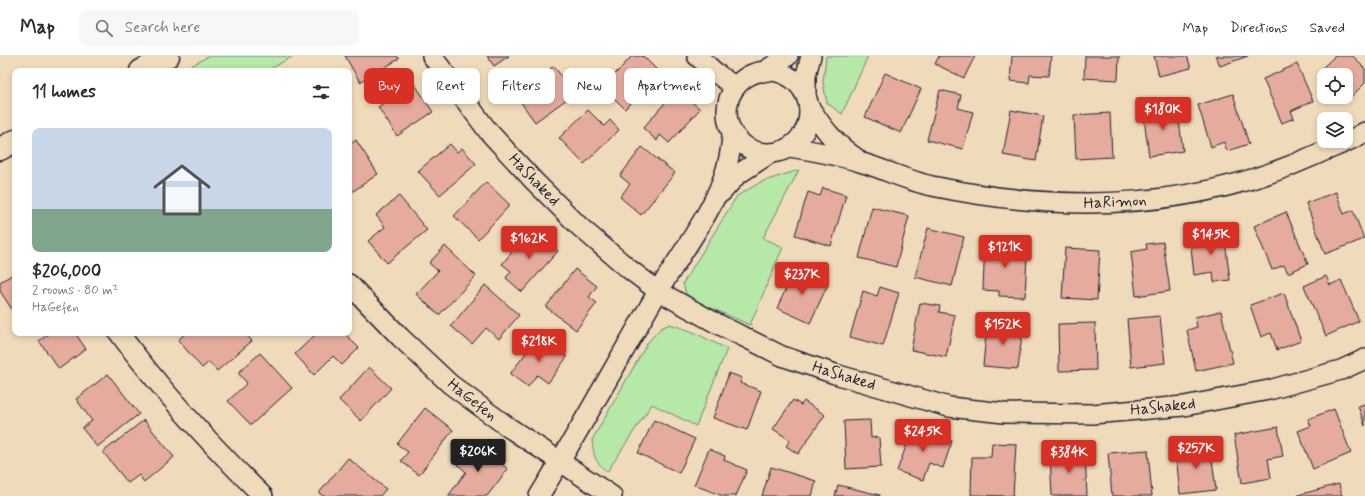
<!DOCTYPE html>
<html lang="en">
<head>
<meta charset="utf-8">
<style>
  body { margin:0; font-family:Mynerve,sans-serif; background:#f7f7f7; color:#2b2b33; height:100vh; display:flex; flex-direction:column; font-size:15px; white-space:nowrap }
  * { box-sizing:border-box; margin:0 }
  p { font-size:13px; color:#7c7c81 }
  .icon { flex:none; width:22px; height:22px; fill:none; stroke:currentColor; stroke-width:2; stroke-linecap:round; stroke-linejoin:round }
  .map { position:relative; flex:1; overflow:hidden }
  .side { position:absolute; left:12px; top:12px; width:340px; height:268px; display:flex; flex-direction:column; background:#fff; border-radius:8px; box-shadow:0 2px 6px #0003 }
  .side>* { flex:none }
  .guide { position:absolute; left:364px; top:12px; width:380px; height:36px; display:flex; gap:8px }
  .tools { position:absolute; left:1317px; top:12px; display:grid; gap:8px }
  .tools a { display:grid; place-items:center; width:36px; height:36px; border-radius:8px; background:#fff; box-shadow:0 2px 6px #0003; font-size:20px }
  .price { position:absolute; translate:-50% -34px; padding:0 9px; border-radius:4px; background:#d93025; color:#fff; font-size:13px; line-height:26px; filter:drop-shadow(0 1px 2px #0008) }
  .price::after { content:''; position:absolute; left:50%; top:24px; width:12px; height:9px; margin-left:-6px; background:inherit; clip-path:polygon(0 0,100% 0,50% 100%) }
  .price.on { background:#222; color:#fff }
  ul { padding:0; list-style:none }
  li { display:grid; align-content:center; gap:8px; height:212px; padding:0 20px }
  li span { display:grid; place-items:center; height:124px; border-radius:8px; color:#555 }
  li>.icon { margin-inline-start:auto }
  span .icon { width:72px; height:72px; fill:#fffc; stroke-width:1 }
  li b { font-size:17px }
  h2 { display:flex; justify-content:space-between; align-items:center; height:48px; padding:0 20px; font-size:17px }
  .chip { padding:0 14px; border-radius:8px; background:#fff; box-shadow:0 2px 6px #0003; font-size:14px; line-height:36px }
  .chip.on { background:#d93025; color:#fff }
  header { display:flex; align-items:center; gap:24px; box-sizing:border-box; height:56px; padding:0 20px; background:#fff; border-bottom:1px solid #e1e1e2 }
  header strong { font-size:19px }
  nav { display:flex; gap:22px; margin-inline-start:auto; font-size:14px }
  .search { width:280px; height:36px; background:#f7f7f7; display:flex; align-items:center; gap:10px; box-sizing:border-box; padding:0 14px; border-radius:8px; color:#7c7c81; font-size:15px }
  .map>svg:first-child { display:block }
  .green { fill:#b6e8a8; stroke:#6c8572 }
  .building { fill:#e5ac9d; stroke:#22223b }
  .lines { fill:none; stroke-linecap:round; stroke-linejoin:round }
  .street-casing { stroke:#22223b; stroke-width:22 }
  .secondary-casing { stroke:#22223b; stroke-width:25 }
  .street { stroke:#efdbb9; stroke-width:19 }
  .secondary { stroke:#efdbb9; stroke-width:22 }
  .labels { text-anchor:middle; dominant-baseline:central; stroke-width:3; stroke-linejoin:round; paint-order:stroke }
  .street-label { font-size:16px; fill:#22223b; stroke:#efdbb9 }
</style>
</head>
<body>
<header>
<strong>Map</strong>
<div class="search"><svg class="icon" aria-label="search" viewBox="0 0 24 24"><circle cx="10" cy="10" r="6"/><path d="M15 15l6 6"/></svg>Search here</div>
<nav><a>Map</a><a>Directions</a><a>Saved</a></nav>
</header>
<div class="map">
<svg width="1365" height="440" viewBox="0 0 1365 440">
  <rect width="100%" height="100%" fill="#efdbb9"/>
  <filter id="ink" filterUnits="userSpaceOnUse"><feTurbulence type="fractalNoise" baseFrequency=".025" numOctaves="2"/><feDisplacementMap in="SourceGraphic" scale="8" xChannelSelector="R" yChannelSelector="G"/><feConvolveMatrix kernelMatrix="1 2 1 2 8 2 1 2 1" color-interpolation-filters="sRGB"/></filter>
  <g filter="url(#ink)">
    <!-- green -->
    <g class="green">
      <polygon points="209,0 293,0 267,15 233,15 231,13 228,15 182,15"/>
      <polygon points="826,0 868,0 842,58 827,47 823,27"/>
      <polygon points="799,114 763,182 783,191 750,269 702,248 686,238 683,227 737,140 761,126"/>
      <path d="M670 268 691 275 727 293 696 370 652 348 607 416C594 404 594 401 592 384L648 286 661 272Z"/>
    </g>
    <!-- building -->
    <g class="building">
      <polygon points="345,0 397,0 399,3 360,26"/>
      <polygon points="487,0 509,0 494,10"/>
      <polygon points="632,0 643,0 660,17 625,53 603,31"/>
      <polygon points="939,0 975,0 964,22 935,8"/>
      <polygon points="1012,0 1051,0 1049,20 1030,19 1029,27 1010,25"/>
      <polygon points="1085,0 1119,0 1118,24 1084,22"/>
      <polygon points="1154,0 1187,0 1191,12 1159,20"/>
      <polygon points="1216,0 1248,0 1220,10"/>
      <polygon points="1335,0 1353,0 1365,13 1365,27 1351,41 1346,36 1346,19 1324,19 1324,22 1318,16"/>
      <polygon points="1297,8 1313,45 1291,55 1294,62 1282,67 1263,23"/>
      <polygon points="554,10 574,38 535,66 515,38"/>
      <polygon points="885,17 921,33 901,77 865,61"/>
      <polygon points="414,27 433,56 397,80 378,51"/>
      <polygon points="677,33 700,53 669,87 660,79 657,85 643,72"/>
      <polygon points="940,34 961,39 958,52 973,56 963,93 927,84"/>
      <polygon points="1233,38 1249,88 1227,95 1224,86 1211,91 1198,49"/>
      <polygon points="1177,50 1183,95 1149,100 1143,55"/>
      <polygon points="588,54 604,70 610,64 619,74 584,108 559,82"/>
      <polygon points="1011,54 1043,60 1036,105 1003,99"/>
      <polygon points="1110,57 1112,101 1076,103 1074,59"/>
      <polygon points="356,84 378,118 349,138 349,89"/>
      <polygon points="450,88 457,96 462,92 476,108 440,139 418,115"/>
      <polygon points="642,91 675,117 641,159 620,141 630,128 620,120"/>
      <polygon points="486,126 510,149 478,183 454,160"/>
      <polygon points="823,132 846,139 831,190 795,179 808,136 820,140"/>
      <polygon points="1336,136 1344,158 1353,154 1364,183 1325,198 1306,147"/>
      <polygon points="399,140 427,174 387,207 368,185 385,171 376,159"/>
      <polygon points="872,151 909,160 896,211 859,202"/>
      <polygon points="1286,156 1308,208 1288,217 1284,209 1272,214 1254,170"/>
      <polygon points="532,172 558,195 522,236 506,222 511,215 502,208"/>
      <polygon points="928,172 964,181 952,230 915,221"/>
      <polygon points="1224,177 1230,224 1214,226 1213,216 1194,219 1190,182"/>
      <polygon points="985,185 1019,186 1019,198 1027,198 1025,241 999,240 999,235 983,234"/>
      <polygon points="1163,186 1170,235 1136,240 1131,196 1147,193 1146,188"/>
      <polygon points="445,190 476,220 439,259 416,238 438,215 429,207"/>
      <polygon points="1065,192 1100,194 1097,244 1062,242"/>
      <polygon points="575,213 597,230 589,241 597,247 576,274 546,251"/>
      <polygon points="795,213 828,228 810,267 777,252"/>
      <polygon points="15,217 15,258 0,235 0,226"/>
      <polygon points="1326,220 1330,229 1341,224 1359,265 1326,280 1304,230"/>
      <polygon points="485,229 519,259 499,283 486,272 472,288 451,270"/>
      <polygon points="880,231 899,237 883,290 850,281 863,235 877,240"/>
      <polygon points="1284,237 1301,285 1277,294 1271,277 1261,281 1250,249"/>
      <polygon points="920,247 940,250 939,256 955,259 946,301 911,294"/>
      <polygon points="1221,255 1233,307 1196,315 1187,274 1197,271 1195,261"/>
      <polygon points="1160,260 1165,307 1131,311 1127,263"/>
      <polygon points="1095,267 1096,314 1059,315 1058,268"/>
      <polygon points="987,268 1023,271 1018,313 983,310"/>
      <polygon points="50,277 75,277 86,293 59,313 39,285"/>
      <polygon points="186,277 245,277 252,285 217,315 209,306 202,312 178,284"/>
      <polygon points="317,277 344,277 359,292 342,309 333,300 314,319 295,298"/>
      <polygon points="539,280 567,301 548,327 537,319 528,331 510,318"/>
      <polygon points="260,297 292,332 251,369 228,345 247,327 238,317"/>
      <polygon points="369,311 391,332 361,365 339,344"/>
      <polygon points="729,317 742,322 740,327 761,335 747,374 713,362"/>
      <polygon points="108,318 139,358 97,391 82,372 92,365 76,343"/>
      <polygon points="793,344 801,349 804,345 825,359 798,398 786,390 790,384 773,373"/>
      <polygon points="1365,348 1365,370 1358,350"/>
      <polygon points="425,352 453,374 419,419 401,405 408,396 397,388"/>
      <polygon points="1334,353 1351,397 1313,413 1298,375 1311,370 1308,363"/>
      <polygon points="144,364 174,401 144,426 139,419 128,427 103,396"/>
      <polygon points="654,364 695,383 679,417 638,397"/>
      <polygon points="870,364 871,382 879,381 881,411 846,413 844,365"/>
      <polygon points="913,371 952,385 943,412 929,407 923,424 897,415"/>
      <polygon points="1278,371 1283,400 1268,403 1271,422 1242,427 1234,379"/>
      <polygon points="473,385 508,413 487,440 448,440 466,416 456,407"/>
      <polygon points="992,387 1016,388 1013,440 971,439 972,401 991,401"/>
      <polygon points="1210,388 1216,434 1180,438 1176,399 1185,398 1184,391"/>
      <polygon points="709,393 725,400 724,404 747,414 736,440 723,440 694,429"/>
      <polygon points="1148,394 1152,440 1112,440 1108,397"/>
      <polygon points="1085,396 1087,440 1052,440 1050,398"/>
      <polygon points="348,402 386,433 380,440 323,440 319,437"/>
      <polygon points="771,411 816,425 812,440 762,440"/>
      <polygon points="1339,428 1342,440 1298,440 1298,439"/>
      <polygon points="838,429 880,439 880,440 835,440"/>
    </g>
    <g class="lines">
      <!-- street casing -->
      <g class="street-casing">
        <g id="street">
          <polyline points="432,0 488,75 534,125 580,171 629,213 658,235 714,266 782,300 835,318 949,351 1004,357 1092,358 1184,350 1269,334 1341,314 1365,303"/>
          <polyline points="697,0 716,17 735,31"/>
          <circle cx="768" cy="56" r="41"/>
          <polyline points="763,16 788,0"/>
          <polyline points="806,39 806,19 811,0"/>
          <path d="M810 52C824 73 835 88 856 102"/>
          <path d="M790 91C815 95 839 99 863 107 886 114 908 125 932 130 1061 157 1192 155 1313 100 1330 92 1350 86 1365 76"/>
          <polyline points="722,136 737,119 769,98"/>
          <polyline points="349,228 400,281 450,328 508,371 612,440"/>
          <path d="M119 277C161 334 213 391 263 440"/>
          <path d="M539 440C580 374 617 306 656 239 686 187 730 139 732 77"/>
        </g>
      </g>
      <!-- secondary casing -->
      <g class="secondary-casing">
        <g id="secondary">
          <polyline points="141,15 168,0"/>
          <polyline points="0,93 15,85"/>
        </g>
      </g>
      <!-- street -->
      <use href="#street" class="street"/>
      <!-- secondary -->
      <use href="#secondary" class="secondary"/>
    </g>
  </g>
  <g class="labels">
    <!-- street labels -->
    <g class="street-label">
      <text transform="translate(534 124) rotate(46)">HaShaked</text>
      <text transform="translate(1115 146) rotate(-3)">HaRimon</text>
      <text transform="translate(844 320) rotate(17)">HaShaked</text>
      <text transform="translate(472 344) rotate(38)">HaGefen</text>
      <text transform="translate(1163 351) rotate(-6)">HaShaked</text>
    </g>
  </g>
</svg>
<div class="tools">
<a><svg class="icon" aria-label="locate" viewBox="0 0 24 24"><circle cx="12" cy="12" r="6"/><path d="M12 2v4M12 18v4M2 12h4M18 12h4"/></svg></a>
<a><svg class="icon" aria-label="layers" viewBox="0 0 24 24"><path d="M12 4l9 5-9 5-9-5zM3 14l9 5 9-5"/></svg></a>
</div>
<b class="price" style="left:1163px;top:75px">$180K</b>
<b class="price" style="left:1211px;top:200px">$145K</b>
<b class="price" style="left:529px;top:204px">$162K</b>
<b class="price" style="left:1005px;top:213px">$121K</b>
<b class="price" style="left:802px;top:240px">$237K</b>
<b class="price" style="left:1003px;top:290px">$152K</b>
<b class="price" style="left:539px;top:307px">$218K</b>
<b class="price" style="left:923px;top:397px">$245K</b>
<b class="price" style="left:1196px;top:414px">$257K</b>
<b class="price on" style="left:478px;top:417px">$206K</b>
<b class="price" style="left:1069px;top:418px">$384K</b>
<div class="guide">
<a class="chip on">Buy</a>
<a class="chip">Rent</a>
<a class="chip">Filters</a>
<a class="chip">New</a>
<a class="chip">Apartment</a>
</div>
<section class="side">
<h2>11 homes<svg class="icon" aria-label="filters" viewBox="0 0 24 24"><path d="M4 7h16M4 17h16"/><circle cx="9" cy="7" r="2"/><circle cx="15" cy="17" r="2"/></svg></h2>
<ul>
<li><span style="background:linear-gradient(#c9d6e8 65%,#7fa58c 0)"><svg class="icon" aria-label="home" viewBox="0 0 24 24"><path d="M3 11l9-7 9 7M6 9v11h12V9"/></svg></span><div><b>$206,000</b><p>2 rooms · 80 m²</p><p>HaGefen</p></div></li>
</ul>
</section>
</div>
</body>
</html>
